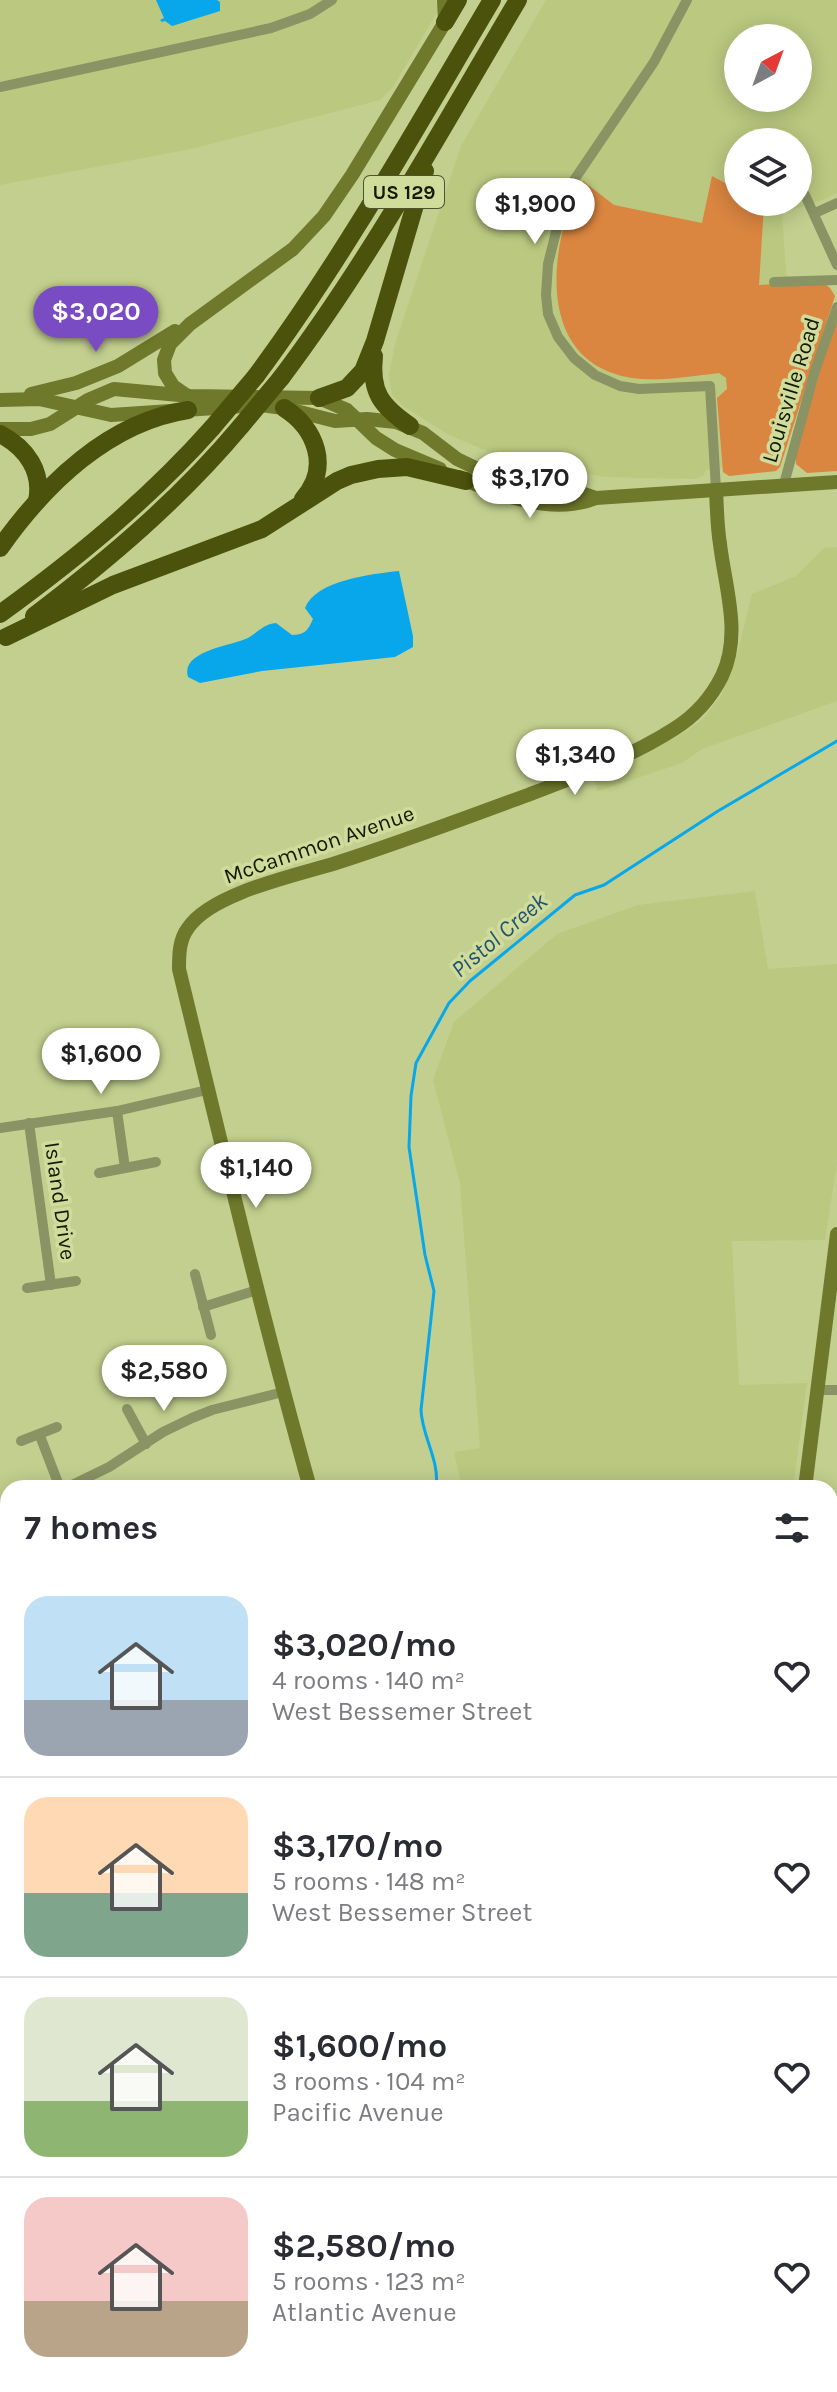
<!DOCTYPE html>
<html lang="en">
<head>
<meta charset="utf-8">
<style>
  body { margin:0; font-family:Karla,sans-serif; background:#f7f7f7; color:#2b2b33; height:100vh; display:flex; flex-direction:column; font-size:30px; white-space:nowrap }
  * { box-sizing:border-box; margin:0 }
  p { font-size:26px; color:#7c7c81 }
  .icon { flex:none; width:44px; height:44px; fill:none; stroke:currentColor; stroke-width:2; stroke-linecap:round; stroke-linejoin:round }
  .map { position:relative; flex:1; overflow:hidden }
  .side { position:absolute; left:0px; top:1480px; width:838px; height:912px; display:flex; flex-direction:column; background:#fff; border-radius:24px 24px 0 0; box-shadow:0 4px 20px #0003 }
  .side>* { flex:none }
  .needle { width:52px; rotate:41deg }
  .tools { position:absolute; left:724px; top:24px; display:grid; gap:16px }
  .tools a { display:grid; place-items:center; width:88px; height:88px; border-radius:50%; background:#fff; box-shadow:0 4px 20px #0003; font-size:40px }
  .price { position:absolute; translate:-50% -68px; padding:0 18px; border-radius:28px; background:#fff; color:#222; font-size:26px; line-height:52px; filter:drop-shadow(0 2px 4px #0008) }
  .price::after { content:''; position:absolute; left:50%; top:48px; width:24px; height:18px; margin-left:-12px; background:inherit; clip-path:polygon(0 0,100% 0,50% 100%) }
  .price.active { background:#794cc4; color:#fff }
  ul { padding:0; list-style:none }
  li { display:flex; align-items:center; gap:24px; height:200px; padding:0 24px }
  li+li { border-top:2px solid #e1e1e2 }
  li span { display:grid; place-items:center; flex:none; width:224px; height:160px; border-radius:24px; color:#555 }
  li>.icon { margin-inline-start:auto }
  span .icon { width:96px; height:96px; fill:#fffc; stroke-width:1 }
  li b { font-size:34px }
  h2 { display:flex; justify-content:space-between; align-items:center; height:96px; padding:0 24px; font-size:34px }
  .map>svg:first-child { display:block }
  .built { fill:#bbc87f; fill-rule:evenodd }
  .green { fill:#da8540 }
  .water { fill:#08a7eb }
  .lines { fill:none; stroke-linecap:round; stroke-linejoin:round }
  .stream { stroke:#08a7eb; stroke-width:3 }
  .street { stroke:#8a9364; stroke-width:10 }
  .secondary { stroke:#6e792c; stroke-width:14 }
  .highway { stroke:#4a520c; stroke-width:18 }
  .highway-bridge { stroke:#4a520c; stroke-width:18 }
  .labels { text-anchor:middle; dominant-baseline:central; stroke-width:7; stroke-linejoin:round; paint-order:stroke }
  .shield { fill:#d0dc9b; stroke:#4d542f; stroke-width:2 }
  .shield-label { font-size:20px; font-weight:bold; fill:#151901 }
  .street-label { font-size:22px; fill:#151901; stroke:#d0dc9b }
  .water-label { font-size:24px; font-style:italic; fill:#215370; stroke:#d0dc9b }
</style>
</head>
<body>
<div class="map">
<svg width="837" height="2392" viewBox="0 0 837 2392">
  <rect width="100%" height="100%" fill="#c3cf8e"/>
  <!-- built -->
  <g class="built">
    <polygon points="0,0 436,0 438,11 393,87 380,100 191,149 0,185"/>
    <path d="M546 0H837V193L823 200 782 213 786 271 790 285 830 288 835 296 804 374 785 453 776 471 729 476 721 468 706 470 703 476 694 479 603 477 487 451 449 435 403 406 392 395 389 375 395 344 461 146ZM738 38H798V98H738ZM738 142H798V202H738Z"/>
    <polygon points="837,547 837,701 702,749 682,763 598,791 594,779 685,732 702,720 721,696 737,655 752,594 796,576 824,548"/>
    <polygon points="755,891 768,969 837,964 837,1163 825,1240 732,1241 739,1385 807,1383 793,1488 462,1488 454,1452 480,1448 460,1183 433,1080 454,1022 557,934 638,905"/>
  </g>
  <!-- green -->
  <g class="green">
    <path d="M712 176 738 190V202H759L764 205 759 285 823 282 830 288 835 296 780 467 776 471 729 476 723 472 717 398 727 389 726 378 719 373C692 376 659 382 632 378 549 365 547 279 567 215 571 203 578 192 583 181L614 205 702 223Z"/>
    <polygon points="837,310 837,471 807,473 796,464 796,455"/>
    <polygon points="830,2358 837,2359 837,2392 502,2392 502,2384 830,2384"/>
  </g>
  <!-- water -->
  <g class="water">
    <polygon points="156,0 217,0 220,2 220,11 172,26 165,21 162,22 160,20 164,18"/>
    <path d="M399 571 413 636V647L395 657 262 671 200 683 188 677C180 651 231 646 248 638 258 632 264 624 276 623L292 635C305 635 308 630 313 619L305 608C316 580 372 574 399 571Z"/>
    <polygon points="830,2309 837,2310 837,2359 830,2358"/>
  </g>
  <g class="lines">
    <!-- stream -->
    <path class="stream" d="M436 1488C440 1460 422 1437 421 1410L434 1291 425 1255 409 1147 411 1096 416 1063 449 1003 470 981 575 895 604 885 718 811 837 741"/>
    <!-- street -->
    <g class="street">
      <polyline points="687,0 654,62 566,192 548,264 546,295 548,314 558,337 574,358 595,375 620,386 639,389 710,386 716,490"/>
      <polyline points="0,87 271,28 310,14 332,0"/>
      <polyline points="805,195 837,265"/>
      <polyline points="815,213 837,203"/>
      <polyline points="774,282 837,280"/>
      <polyline points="784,484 814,374 837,307"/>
      <polyline points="117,1111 125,1168"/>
      <polyline points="29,1123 51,1285"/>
      <polyline points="0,1128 117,1111 207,1090"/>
      <polyline points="99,1173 156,1162"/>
      <polyline points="195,1274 211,1335"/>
      <polyline points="27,1288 76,1281"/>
      <polyline points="203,1307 257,1290"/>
      <polyline points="819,1390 837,1390"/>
      <polyline points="127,1409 146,1444"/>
      <polyline points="40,1436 60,1488"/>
      <polyline points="21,1441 57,1427"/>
      <polyline points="66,1488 109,1467 163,1432 192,1418 212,1410 283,1392"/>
      <polyline points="0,1511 8,1508"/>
      <polyline points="830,1542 837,1542"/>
      <polyline points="830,1698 837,1698"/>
      <polyline points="830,1890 837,1890"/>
      <polyline points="830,2043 837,2042"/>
      <polyline points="0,2195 8,2195"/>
      <polyline points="0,2300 8,2301"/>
      <polyline points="0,2386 10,2392"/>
      <polyline points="278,2392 278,2384"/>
    </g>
    <!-- secondary -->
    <g class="secondary">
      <polyline points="31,394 76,383 118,366 175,331"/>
      <polyline points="186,395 173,386 165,373 164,360 170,344 190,324 293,249 324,216 352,175 445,22 444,0"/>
      <polyline points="0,400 39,399 111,415 260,405 284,408 335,421 367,419 396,422 423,433 457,459 488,474 532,485 576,491 596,498"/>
      <polyline points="0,429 31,429 50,424 88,400 114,389 190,396 319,398 347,410 376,438 395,450 440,469"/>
      <path d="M459 477C499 496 554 515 596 498L837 482"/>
      <path d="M310 1488C262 1316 221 1142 179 969 179 955 179 940 188 928 211 893 297 875 336 863 399 843 462 819 525 796 575 777 629 758 674 729 695 716 711 698 722 676 742 634 725 587 720 544 717 526 717 508 716 490"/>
      <polyline points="805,1488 837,1234"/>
      <polyline points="0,1682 8,1680"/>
      <polyline points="497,2384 498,2392"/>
      <polyline points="775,2384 777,2392"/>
    </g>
    <!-- highway -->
    <g class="highway">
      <polyline points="445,22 458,0"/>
      <path d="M374 356C370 392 381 406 410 426"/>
      <path d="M256 376C344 257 416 128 492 0"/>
      <path d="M281 378C370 260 442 128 518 0"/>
      <polyline points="319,398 347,388 363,371 375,341 425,171"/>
      <path d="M284 408C316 428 331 468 303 499"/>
      <path d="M0 434C27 448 43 472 37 501"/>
      <path d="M0 548C45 484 109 422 188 410"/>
      <path d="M0 614C77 558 149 499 212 428"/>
      <path d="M34 616C109 559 180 499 241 426"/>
      <polyline points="6,637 113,585 262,529 337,481 351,475 378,469 407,467 466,481"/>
    </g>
    <!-- highway-bridge -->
    <g class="highway-bridge">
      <polyline points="241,426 281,378"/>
      <polyline points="212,428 256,376"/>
    </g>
  </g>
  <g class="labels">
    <!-- shield labels -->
    <rect class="shield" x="364" y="176" width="80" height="32" rx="6"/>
    <g class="shield-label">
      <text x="404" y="192">US 129</text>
    </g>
    <!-- street labels -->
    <g class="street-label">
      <text transform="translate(791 390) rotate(-73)">Louisville Road</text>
      <text transform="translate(319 845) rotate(-19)">McCammon Avenue</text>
      <text transform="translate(60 1201) rotate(82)">Island Drive</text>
    </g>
    <!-- water labels -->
    <g class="water-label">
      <text transform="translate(499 935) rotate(-40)">Pistol Creek</text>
    </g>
  </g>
</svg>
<div class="tools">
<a><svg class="needle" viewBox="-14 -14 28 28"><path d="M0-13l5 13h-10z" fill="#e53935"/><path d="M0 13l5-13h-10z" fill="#7c7c81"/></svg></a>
<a><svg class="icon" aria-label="layers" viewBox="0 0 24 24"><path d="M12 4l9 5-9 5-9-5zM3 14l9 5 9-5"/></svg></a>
</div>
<b class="price" style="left:535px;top:246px">$1,900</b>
<b class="price active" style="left:96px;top:354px">$3,020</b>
<b class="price" style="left:530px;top:520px">$3,170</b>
<b class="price" style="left:575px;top:797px">$1,340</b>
<b class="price" style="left:101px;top:1096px">$1,600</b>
<b class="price" style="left:256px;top:1210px">$1,140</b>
<b class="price" style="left:164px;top:1413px">$2,580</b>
<section class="side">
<h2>7 homes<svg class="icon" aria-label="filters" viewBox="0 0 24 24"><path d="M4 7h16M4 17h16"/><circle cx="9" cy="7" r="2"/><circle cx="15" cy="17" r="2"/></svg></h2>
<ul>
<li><span style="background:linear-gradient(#bfe0f5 65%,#9aa5b1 0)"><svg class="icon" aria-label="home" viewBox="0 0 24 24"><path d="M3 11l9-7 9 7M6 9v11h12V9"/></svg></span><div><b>$3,020/mo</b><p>4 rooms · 140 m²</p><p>West Bessemer Street</p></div><svg class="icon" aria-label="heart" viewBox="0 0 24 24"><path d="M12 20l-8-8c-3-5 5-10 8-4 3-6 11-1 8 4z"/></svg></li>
<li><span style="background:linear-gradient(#ffd9b3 60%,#7fa58c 0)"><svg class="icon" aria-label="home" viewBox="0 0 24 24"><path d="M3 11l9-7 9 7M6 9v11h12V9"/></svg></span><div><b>$3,170/mo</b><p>5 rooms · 148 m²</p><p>West Bessemer Street</p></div><svg class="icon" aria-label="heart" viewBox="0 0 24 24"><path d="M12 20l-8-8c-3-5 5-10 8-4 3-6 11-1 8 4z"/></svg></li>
<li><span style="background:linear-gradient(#dfe7d0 65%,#8fb573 0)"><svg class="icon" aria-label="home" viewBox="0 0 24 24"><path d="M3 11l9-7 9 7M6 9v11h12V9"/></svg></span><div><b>$1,600/mo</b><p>3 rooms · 104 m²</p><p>Pacific Avenue</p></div><svg class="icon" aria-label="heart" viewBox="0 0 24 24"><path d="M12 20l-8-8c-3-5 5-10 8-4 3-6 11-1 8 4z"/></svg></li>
<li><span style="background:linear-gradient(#f6c9c9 65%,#b9a48a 0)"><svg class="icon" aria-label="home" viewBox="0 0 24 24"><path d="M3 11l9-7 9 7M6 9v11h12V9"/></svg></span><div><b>$2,580/mo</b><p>5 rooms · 123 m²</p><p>Atlantic Avenue</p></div><svg class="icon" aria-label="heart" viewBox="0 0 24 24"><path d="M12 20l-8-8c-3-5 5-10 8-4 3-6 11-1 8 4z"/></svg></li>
</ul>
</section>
</div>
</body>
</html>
